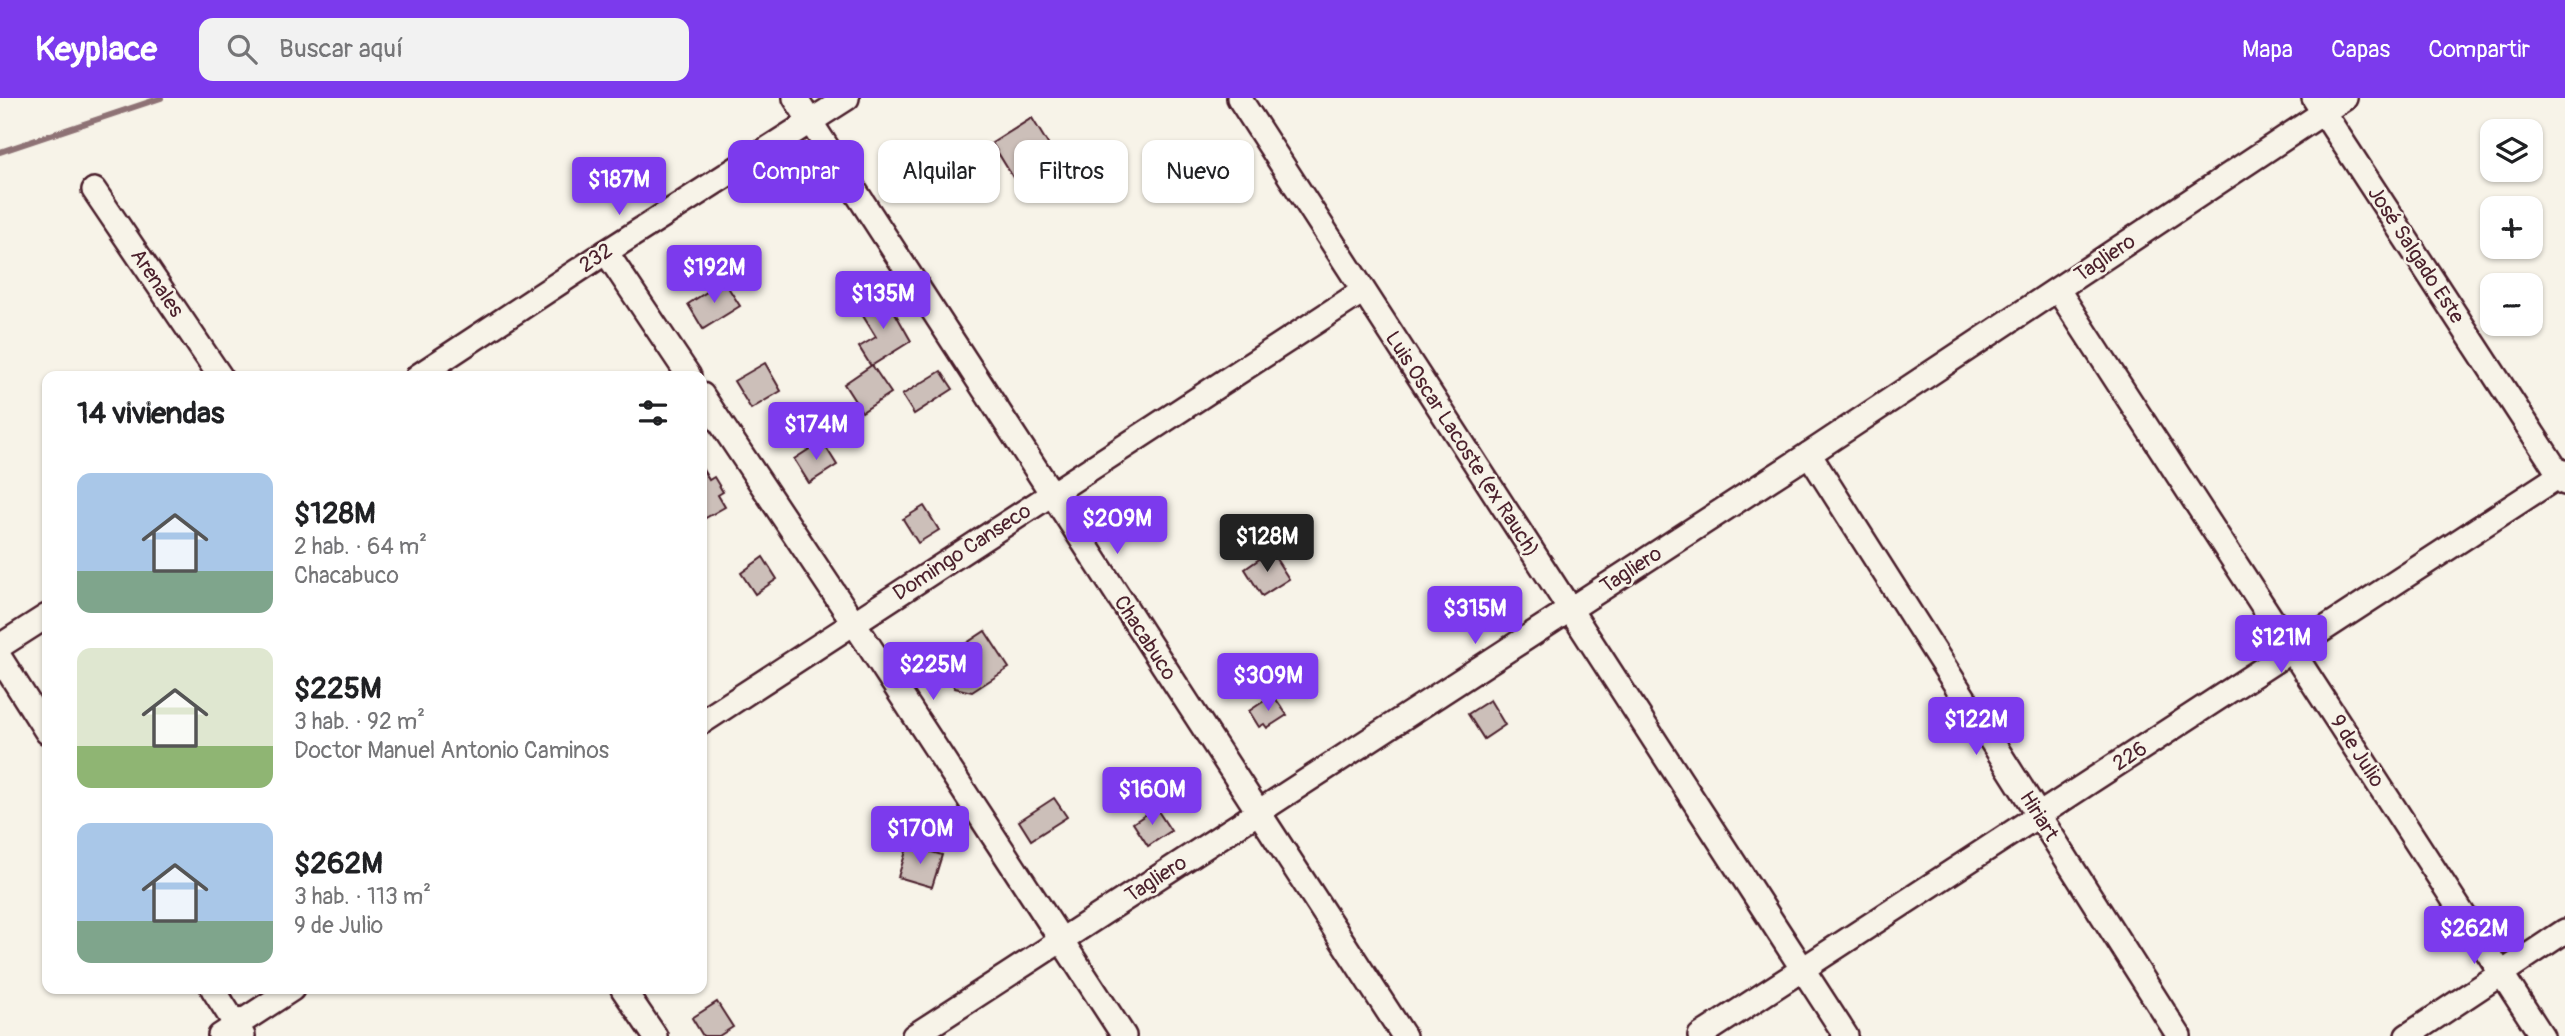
<!DOCTYPE html>
<html lang="es">
<head>
<meta charset="utf-8">
<style>
  body { margin:0; font-family:Pangolin,sans-serif; background:#f2f2f2; color:#202124; height:100vh; display:flex; flex-direction:column; font-size:26px; white-space:nowrap }
  * { box-sizing:border-box; margin:0 }
  p { font-size:23px; color:#757577 }
  .icon { flex:none; width:38px; height:38px; fill:none; stroke:currentColor; stroke-width:2; stroke-linecap:round; stroke-linejoin:round }
  .map { position:relative; flex:1; overflow:hidden }
  .drawer { position:absolute; left:42px; top:273px; width:665px; height:623px; display:flex; flex-direction:column; background:#fff; border-radius:14px; box-shadow:0 2px 5px #0004 }
  .drawer>* { flex:none }
  .hud { position:absolute; left:728px; top:42px; width:665px; height:63px; display:flex; gap:14px }
  .fabs { position:absolute; left:2480px; top:21px; display:grid; gap:14px }
  .fabs a { display:grid; place-items:center; width:63px; height:63px; border-radius:14px; background:#fff; box-shadow:0 2px 5px #0004; font-size:35px }
  .price { position:absolute; translate:-50% -60px; padding:0 16px; border-radius:7px; background:#7c3aed; color:#fff; font-size:23px; line-height:46px; filter:drop-shadow(0 2px 4px #0008) }
  .price::after { content:''; position:absolute; left:50%; top:42px; width:21px; height:16px; margin-left:-10px; background:inherit; clip-path:polygon(0 0,100% 0,50% 100%) }
  .price.current { background:#222; color:#fff }
  ul { padding:0; list-style:none }
  li { display:flex; align-items:center; gap:21px; height:175px; padding:0 35px }
  li span { display:grid; place-items:center; flex:none; width:196px; height:140px; border-radius:14px; color:#555 }
  li>.icon { margin-inline-start:auto }
  span .icon { width:84px; height:84px; fill:#fffc; stroke-width:1 }
  li b { font-size:30px }
  h2 { display:flex; justify-content:space-between; align-items:center; height:84px; padding:0 35px; font-size:30px }
  .tag { padding:0 24px; border-radius:14px; background:#fff; box-shadow:0 2px 5px #0004; font-size:24px; line-height:63px }
  .tag.current { background:#7c3aed; color:#fff }
  header { display:flex; align-items:center; gap:42px; box-sizing:border-box; height:98px; padding:0 35px; background:#7c3aed; color:#fff }
  header strong { font-size:33px }
  nav { display:flex; gap:38px; margin-inline-start:auto; font-size:24px }
  .search { width:490px; height:63px; background:#f2f2f2; display:flex; align-items:center; gap:18px; box-sizing:border-box; padding:0 24px; border-radius:14px; color:#757577; font-size:26px }
  .map>svg:first-child { display:block }
  .lines { fill:none; stroke-linecap:round; stroke-linejoin:round }
  .stream { stroke:#8e7275; stroke-width:6 }
  .building { fill:#ccbfb9; stroke:#4a1f2b; stroke-width:2 }
  .street-casing { stroke:#4a1f2b; stroke-width:28 }
  .street { stroke:#f7f3e8; stroke-width:23 }
  .labels { text-anchor:middle; dominant-baseline:central; stroke-width:5; stroke-linejoin:round; paint-order:stroke }
  .street-label { font-size:21px; fill:#4a1f2b; stroke:#f7f3e8 }
</style>
</head>
<body>
<header>
<strong>Keyplace</strong>
<div class="search"><svg class="icon" aria-label="search" viewBox="0 0 24 24"><circle cx="10" cy="10" r="6"/><path d="M15 15l6 6"/></svg>Buscar aquí</div>
<nav><a>Mapa</a><a>Capas</a><a>Compartir</a></nav>
</header>
<div class="map">
<svg width="2565" height="938" viewBox="0 0 2565 938">
  <rect width="100%" height="100%" fill="#f7f3e8"/>
  <filter id="ink" filterUnits="userSpaceOnUse"><feTurbulence type="fractalNoise" baseFrequency=".0143" numOctaves="2"/><feDisplacementMap in="SourceGraphic" scale="14" xChannelSelector="R" yChannelSelector="G"/><feConvolveMatrix kernelMatrix="1 2 1 2 8 2 1 2 1" color-interpolation-filters="sRGB"/></filter>
  <g filter="url(#ink)">
    <g class="lines">
      <!-- stream -->
      <polyline class="stream" points="0,54 161,0"/>
    </g>
    <!-- building -->
    <g class="building">
      <polygon points="1032,20 1062,69 1022,94 992,45"/>
      <polygon points="724,183 740,208 703,231 688,206"/>
      <polygon points="888,196 897,211 894,213 911,243 871,268 859,249 876,239 860,213"/>
      <polygon points="765,265 781,293 751,311 734,283"/>
      <polygon points="872,267 891,295 862,314 844,286"/>
      <polygon points="941,273 953,291 914,316 902,297"/>
      <polygon points="822,343 837,367 809,385 794,361"/>
      <polygon points="702,370 709,382 714,379 723,394 718,397 725,409 702,422"/>
      <polygon points="924,408 939,432 918,445 903,421"/>
      <polygon points="1271,453 1289,481 1262,498 1245,471"/>
      <polygon points="763,459 777,481 755,496 741,475"/>
      <polygon points="985,533 1009,570 972,594 955,590 938,564"/>
      <polygon points="1273,597 1287,617 1267,630 1264,626 1259,629 1249,613"/>
      <polygon points="1490,602 1505,627 1484,641 1468,616"/>
      <polygon points="1054,700 1067,719 1031,742 1019,723"/>
      <polygon points="1156,710 1171,733 1148,748 1133,725"/>
      <polygon points="908,747 942,757 932,789 898,779"/>
      <polygon points="717,904 733,929 719,938 703,938 692,920"/>
    </g>
    <g class="lines">
      <!-- street casing -->
      <g class="street-casing">
        <g id="street">
          <polyline points="795,0 1404,938"/>
          <polyline points="1239,0 1846,938"/>
          <polyline points="2314,0 2565,385"/>
          <polyline points="94,92 220,278"/>
          <polyline points="606,154 689,278"/>
          <polyline points="2058,192 2542,938"/>
          <polyline points="418,278 606,154 847,0"/>
          <polyline points="702,297 854,525 1124,938"/>
          <polyline points="1809,356 2179,938"/>
          <polyline points="0,548 47,518"/>
          <polyline points="0,560 47,634"/>
          <polyline points="702,624 1363,193"/>
          <polyline points="213,891 243,938"/>
          <polyline points="623,891 655,938"/>
          <polyline points="220,938 292,891"/>
          <polyline points="914,938 1809,356 2345,0"/>
          <polyline points="1700,938 2565,374"/>
          <polyline points="2407,938 2565,833"/>
        </g>
      </g>
      <!-- street -->
      <use href="#street" class="street"/>
    </g>
  </g>
  <g class="labels">
    <!-- street labels -->
    <g class="street-label">
      <text transform="translate(2416 157) rotate(57)">José Salgado Este</text>
      <text transform="translate(596 160) rotate(-34)">232</text>
      <text transform="translate(2105 160) rotate(-34)">Tagliero</text>
      <text transform="translate(157 185) rotate(56)">Arenales</text>
      <text transform="translate(1462 346) rotate(57)">Luis Oscar Lacoste (ex Rauch)</text>
      <text transform="translate(962 454) rotate(-33)">Domingo Canseco</text>
      <text transform="translate(1631 472) rotate(-33)">Tagliero</text>
      <text transform="translate(1145 540) rotate(57)">Chacabuco</text>
      <text transform="translate(2357 653) rotate(57)">9 de Julio</text>
      <text transform="translate(2130 658) rotate(-33)">226</text>
      <text transform="translate(2039 718) rotate(58)">Hiriart</text>
      <text transform="translate(1156 781) rotate(-33)">Tagliero</text>
    </g>
  </g>
</svg>
<div class="fabs">
<a><svg class="icon" aria-label="layers" viewBox="0 0 24 24"><path d="M12 4l9 5-9 5-9-5zM3 14l9 5 9-5"/></svg></a>
<a>+</a>
<a>−</a>
</div>
<b class="price" style="left:619px;top:119px">$187M</b>
<b class="price" style="left:714px;top:207px">$192M</b>
<b class="price" style="left:883px;top:233px">$135M</b>
<b class="price" style="left:816px;top:364px">$174M</b>
<b class="price" style="left:1117px;top:458px">$209M</b>
<b class="price current" style="left:1267px;top:476px">$128M</b>
<b class="price" style="left:1475px;top:548px">$315M</b>
<b class="price" style="left:2281px;top:577px">$121M</b>
<b class="price" style="left:933px;top:604px">$225M</b>
<b class="price" style="left:1268px;top:615px">$309M</b>
<b class="price" style="left:1976px;top:659px">$122M</b>
<b class="price" style="left:1152px;top:729px">$160M</b>
<b class="price" style="left:920px;top:768px">$170M</b>
<b class="price" style="left:2474px;top:868px">$262M</b>
<div class="hud">
<a class="tag current">Comprar</a>
<a class="tag">Alquilar</a>
<a class="tag">Filtros</a>
<a class="tag">Nuevo</a>
</div>
<section class="drawer">
<h2>14 viviendas<svg class="icon" aria-label="filters" viewBox="0 0 24 24"><path d="M4 7h16M4 17h16"/><circle cx="9" cy="7" r="2"/><circle cx="15" cy="17" r="2"/></svg></h2>
<ul>
<li><span style="background:linear-gradient(#a9c7e8 70%,#7fa58c 0)"><svg class="icon" aria-label="home" viewBox="0 0 24 24"><path d="M3 11l9-7 9 7M6 9v11h12V9"/></svg></span><div><b>$128M</b><p>2 hab. · 64 m²</p><p>Chacabuco</p></div></li>
<li><span style="background:linear-gradient(#dfe7d0 70%,#8fb573 0)"><svg class="icon" aria-label="home" viewBox="0 0 24 24"><path d="M3 11l9-7 9 7M6 9v11h12V9"/></svg></span><div><b>$225M</b><p>3 hab. · 92 m²</p><p>Doctor Manuel Antonio Caminos</p></div></li>
<li><span style="background:linear-gradient(#a9c7e8 70%,#7fa58c 0)"><svg class="icon" aria-label="home" viewBox="0 0 24 24"><path d="M3 11l9-7 9 7M6 9v11h12V9"/></svg></span><div><b>$262M</b><p>3 hab. · 113 m²</p><p>9 de Julio</p></div></li>
</ul>
</section>
</div>
</body>
</html>
